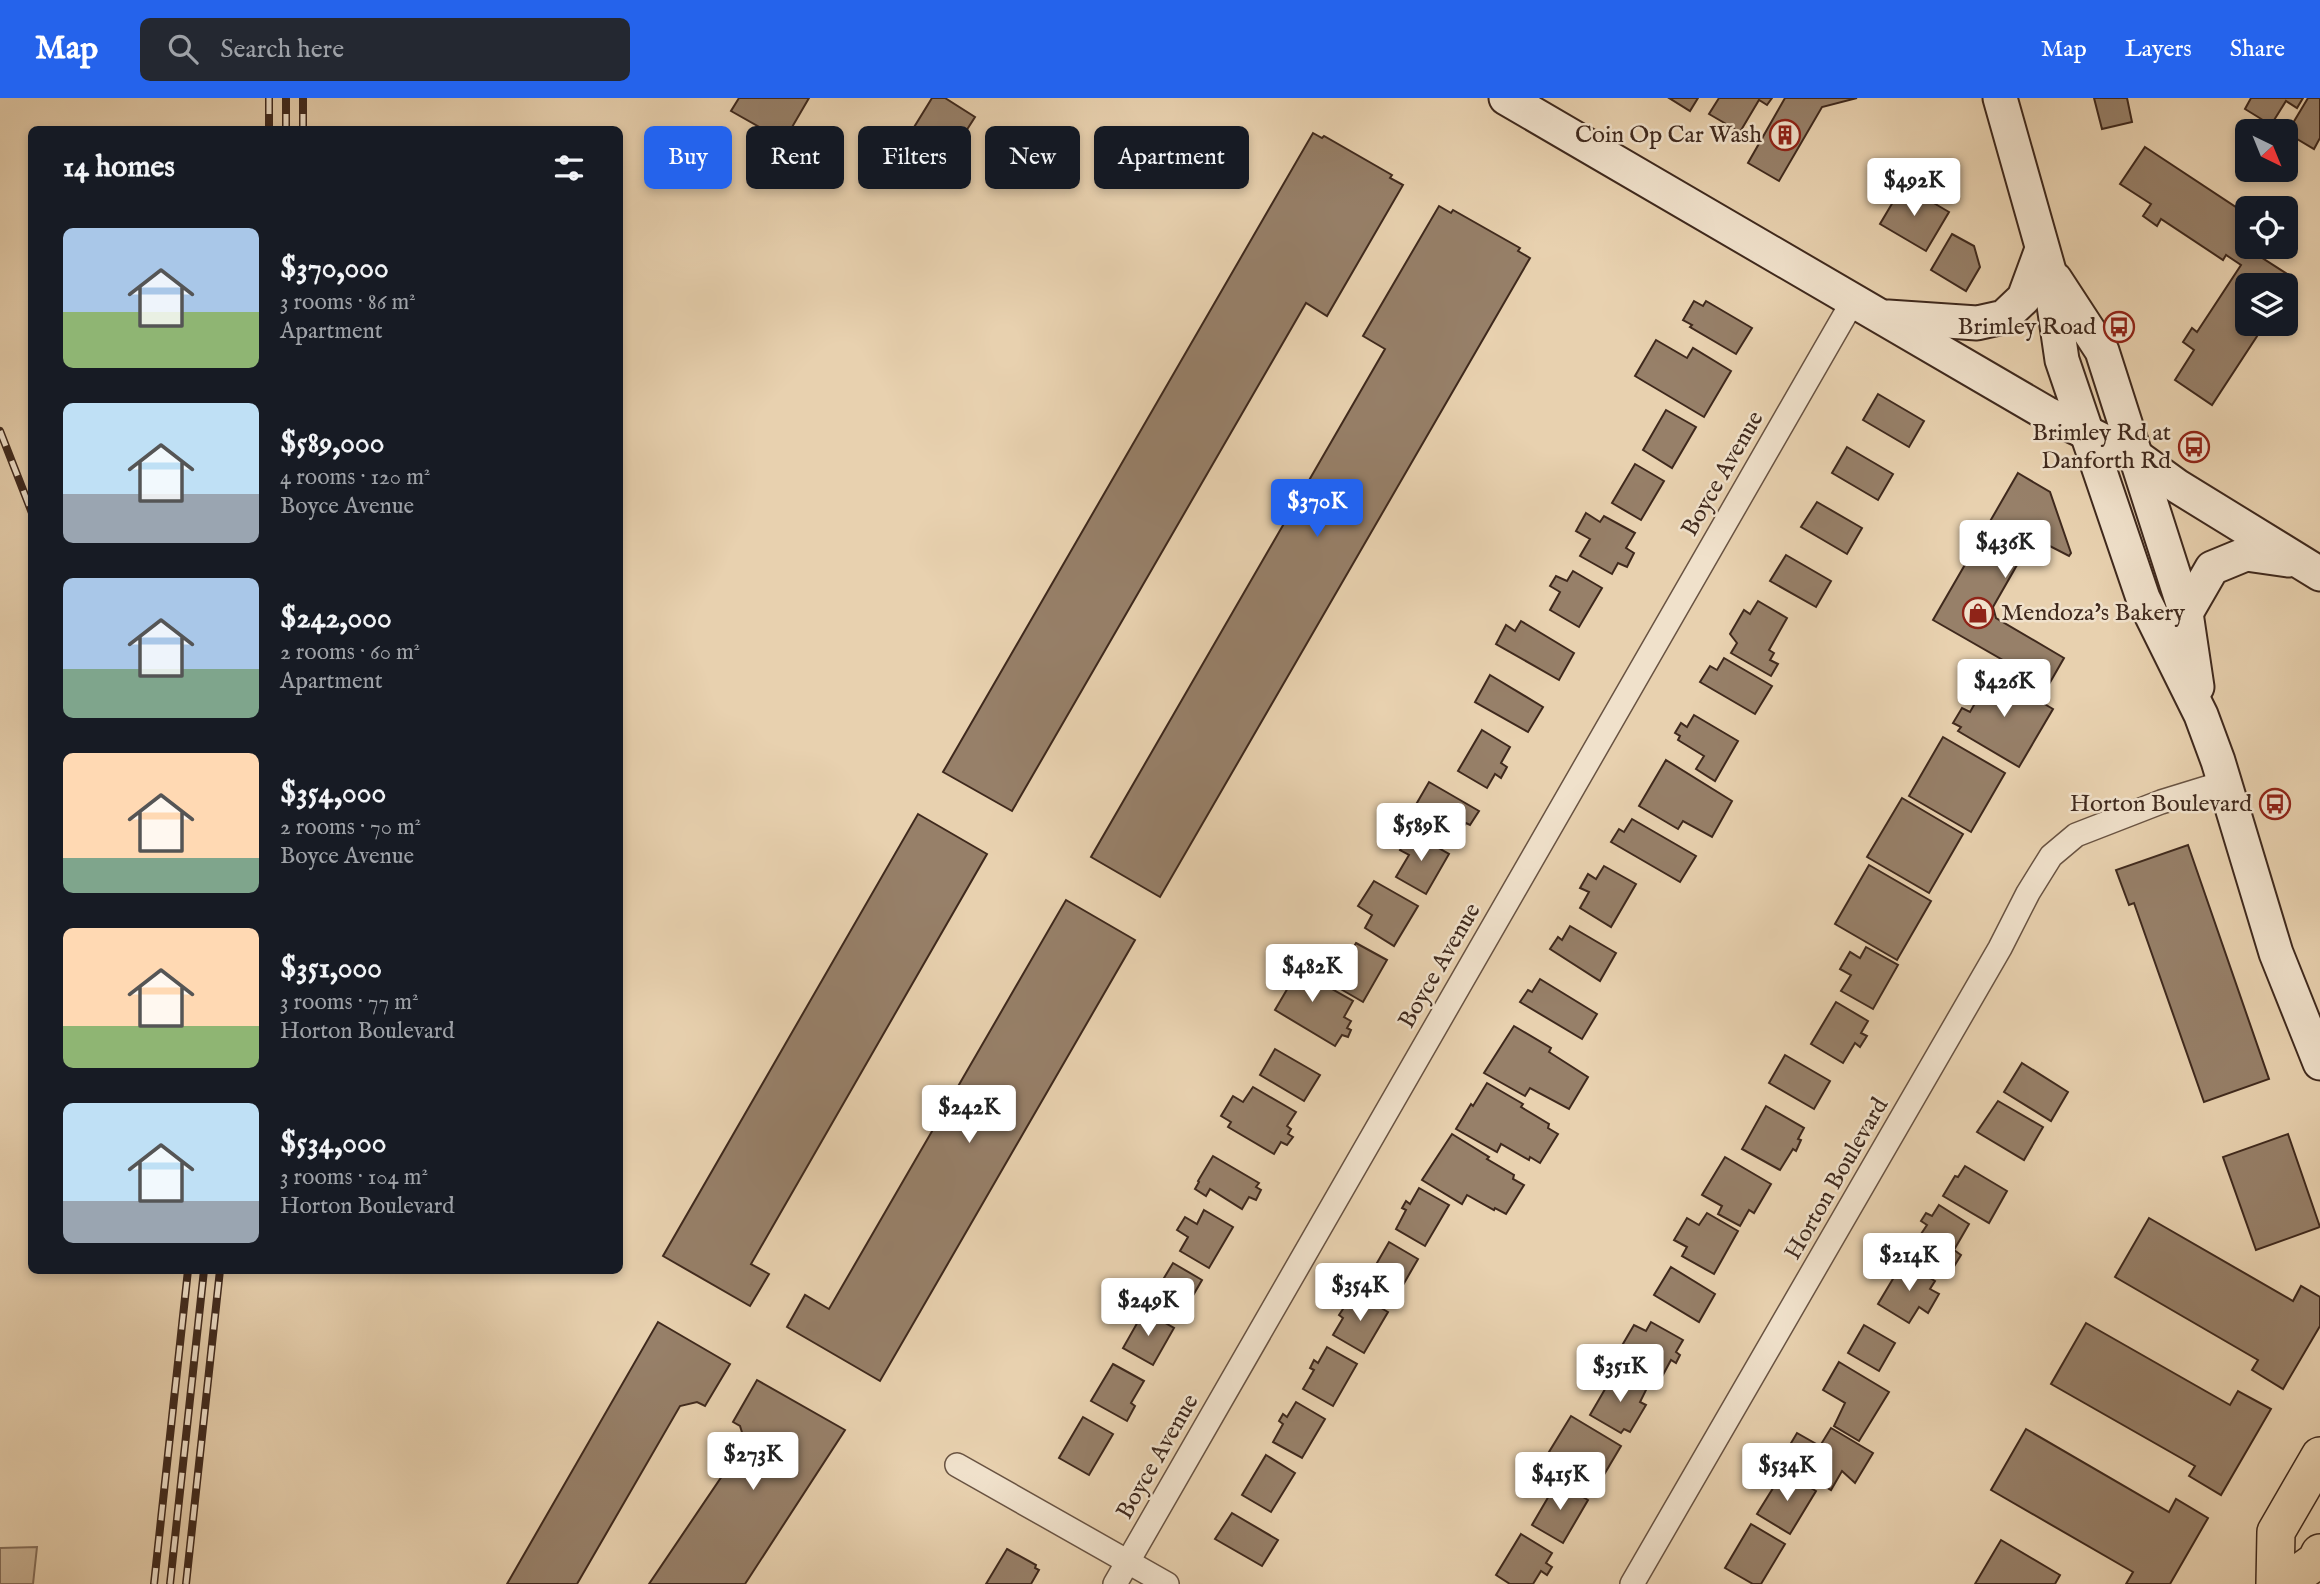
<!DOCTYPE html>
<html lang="en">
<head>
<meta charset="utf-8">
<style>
  body { margin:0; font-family:"IM FELL English",serif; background:#242831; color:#f1f3f6; height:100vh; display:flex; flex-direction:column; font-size:26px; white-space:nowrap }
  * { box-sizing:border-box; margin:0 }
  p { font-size:23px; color:#9ea1a6 }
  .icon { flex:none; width:38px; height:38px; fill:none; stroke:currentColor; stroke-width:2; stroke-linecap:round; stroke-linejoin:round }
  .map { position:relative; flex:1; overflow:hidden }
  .drawer { position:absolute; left:28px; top:28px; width:595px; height:1148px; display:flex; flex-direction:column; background:#171b24; border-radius:10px; box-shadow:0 4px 10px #0003 }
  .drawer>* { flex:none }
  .top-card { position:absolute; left:644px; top:28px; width:665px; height:63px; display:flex; gap:14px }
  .needle { width:46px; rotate:137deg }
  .tools { position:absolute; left:2235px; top:21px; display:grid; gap:14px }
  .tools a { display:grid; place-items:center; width:63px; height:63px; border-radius:10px; background:#171b24; box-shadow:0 4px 10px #0003; font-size:35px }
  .price { position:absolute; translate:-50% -60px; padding:0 16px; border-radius:7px; background:#fff; color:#222; font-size:23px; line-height:46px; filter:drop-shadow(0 2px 4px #0008) }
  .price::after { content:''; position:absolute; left:50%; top:42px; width:21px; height:16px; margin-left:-10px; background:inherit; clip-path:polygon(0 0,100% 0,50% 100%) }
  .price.active { background:#2563eb; color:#fff }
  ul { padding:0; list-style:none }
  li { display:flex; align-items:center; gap:21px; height:175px; padding:0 35px }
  li span { display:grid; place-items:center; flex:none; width:196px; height:140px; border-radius:10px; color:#555 }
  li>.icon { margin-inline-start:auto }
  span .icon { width:84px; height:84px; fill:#fffc; stroke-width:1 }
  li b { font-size:30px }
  h2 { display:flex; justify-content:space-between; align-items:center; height:84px; padding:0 35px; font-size:30px }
  .chip { padding:0 24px; border-radius:10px; background:#171b24; box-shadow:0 4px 10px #0003; font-size:24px; line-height:63px }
  .chip.active { background:#2563eb; color:#fff }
  header { display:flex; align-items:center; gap:42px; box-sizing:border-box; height:98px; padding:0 35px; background:#2563eb; color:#fff }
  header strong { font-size:33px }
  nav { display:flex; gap:38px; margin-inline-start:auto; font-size:24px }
  .search { width:490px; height:63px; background:#242831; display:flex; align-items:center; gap:18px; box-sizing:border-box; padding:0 24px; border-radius:10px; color:#9ea1a6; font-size:26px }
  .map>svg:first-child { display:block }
  .green { fill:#cbb496; stroke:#856e5a; stroke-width:2 }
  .building { fill:#978069; stroke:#3f291d; stroke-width:2 }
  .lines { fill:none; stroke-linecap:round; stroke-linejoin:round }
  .minor-casing { stroke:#695342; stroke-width:26 }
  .secondary-casing { stroke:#3f291d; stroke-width:37 }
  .primary-casing { stroke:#3f291d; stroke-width:40 }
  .minor { stroke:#f0e1cb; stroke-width:23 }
  .secondary { stroke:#f0e1cb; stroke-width:33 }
  .primary { stroke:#e8d1af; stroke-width:37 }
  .rail-casing { stroke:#3f291d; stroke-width:8 }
  .rail { stroke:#f0e1cb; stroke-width:5; stroke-dasharray:16; stroke-linecap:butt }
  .labels { text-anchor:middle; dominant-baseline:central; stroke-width:5; stroke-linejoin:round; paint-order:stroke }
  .poi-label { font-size:24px; fill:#3f291d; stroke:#f0e1cb; text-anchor:end }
  .street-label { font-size:24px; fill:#3f291d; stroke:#f0e1cb }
</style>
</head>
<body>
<header>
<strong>Map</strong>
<div class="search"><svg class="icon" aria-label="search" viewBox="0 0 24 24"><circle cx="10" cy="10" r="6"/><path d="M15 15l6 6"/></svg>Search here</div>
<nav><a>Map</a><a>Layers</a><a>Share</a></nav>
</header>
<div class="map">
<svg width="2320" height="1486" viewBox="0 0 2320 1486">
  <rect width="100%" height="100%" fill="#e8d1af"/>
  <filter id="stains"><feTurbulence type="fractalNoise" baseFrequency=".00286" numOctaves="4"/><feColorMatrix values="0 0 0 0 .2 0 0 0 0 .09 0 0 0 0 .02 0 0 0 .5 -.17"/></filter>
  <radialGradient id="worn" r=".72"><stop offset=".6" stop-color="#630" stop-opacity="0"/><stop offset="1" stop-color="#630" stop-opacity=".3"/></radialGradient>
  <!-- green -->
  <polygon class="green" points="37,1449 33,1486 0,1486 0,1450"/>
  <!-- building -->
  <g class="building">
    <polygon points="739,0 809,0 784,43 731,13"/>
    <polygon points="932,0 945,0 975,19 947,63 908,39"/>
    <polygon points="1669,0 1698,0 1690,13"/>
    <polygon points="1719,0 1772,0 1767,7 1759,2 1740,34 1709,16"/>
    <polygon points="1785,0 1857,0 1822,9 1779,83 1748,65"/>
    <polygon points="2094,0 2127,0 2132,24 2102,31"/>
    <polygon points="2251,0 2303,0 2297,10 2286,3 2271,27 2245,11"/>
    <polygon points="2308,0 2320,0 2320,40 2314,51 2287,35"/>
    <polygon points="1313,35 1322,40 1324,38 1392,77 1390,80 1403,87 1327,218 1306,205 1012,713 943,674"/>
    <polygon points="2145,49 2242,113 2244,110 2247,112 2247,149 2261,149 2256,156 2295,181 2286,195 2286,187 2247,187 2247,226 2265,226 2212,307 2175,282 2194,252 2183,244 2192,230 2197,234 2241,167 2226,157 2223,162 2161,121 2157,128 2143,118 2151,106 2120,86"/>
    <polygon points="1903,87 1949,114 1926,153 1880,126"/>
    <polygon points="1439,108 1451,115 1453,112 1520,150 1518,153 1530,160 1160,799 1091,759 1385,251 1363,238"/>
    <polygon points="1952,136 1974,148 1980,169 1966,193 1931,172"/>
    <polygon points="1694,203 1703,208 1706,203 1752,230 1736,256 1690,229 1692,227 1683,222"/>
    <polygon points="1656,242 1687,260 1693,250 1731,273 1704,319 1635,278"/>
    <polygon points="1878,296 1924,323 1909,349 1863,322"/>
    <polygon points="1666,312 1696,329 1672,370 1643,352"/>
    <polygon points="1847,349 1893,376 1878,402 1832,375"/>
    <polygon points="1635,366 1664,383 1641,422 1612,405"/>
    <polygon points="2018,375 2050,394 2071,455 2069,458 2040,443 2036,425 2025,427 2029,446 1993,509 1996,520 2064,560 2048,588 1933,522"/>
    <polygon points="1817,404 1862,430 1847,456 1801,429"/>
    <polygon points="1586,415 1600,424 1604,418 1635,435 1626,450 1634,455 1627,469 1618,465 1612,476 1580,458 1590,441 1576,433"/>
    <polygon points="1786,457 1831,483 1816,509 1770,483"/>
    <polygon points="1573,473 1602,490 1579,529 1550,512 1560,494 1550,488 1556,478 1567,483"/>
    <polygon points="1758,503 1787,520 1769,552 1774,555 1770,562 1778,566 1771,578 1731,555 1737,545 1730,536 1744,512 1750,516"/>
    <polygon points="1521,523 1574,555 1559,582 1496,546 1506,527 1515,533"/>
    <polygon points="1724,560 1772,588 1755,616 1700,584 1710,568 1717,572"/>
    <polygon points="1992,575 2053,611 2019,669 1958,633 1961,629 1953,625 1962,610 1970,614 1982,593 1977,590 1985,577 1990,580"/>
    <polygon points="1490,577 1543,609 1528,634 1475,604"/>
    <polygon points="1694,617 1738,643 1715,683 1696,671 1704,658 1678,642 1680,638 1675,635 1681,625 1687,629"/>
    <polygon points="1482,632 1510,649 1501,665 1507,669 1501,680 1495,676 1487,690 1458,673"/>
    <polygon points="1943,639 2005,675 1971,734 1909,698"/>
    <polygon points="1666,662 1732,703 1712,739 1683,723 1678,731 1639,708"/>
    <polygon points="1429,684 1479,713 1470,727 1466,725 1459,736 1414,710"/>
    <polygon points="1902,700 1963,736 1929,795 1867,759"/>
    <polygon points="918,716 987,756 751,1166 769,1176 750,1208 663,1158"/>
    <polygon points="1632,721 1696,758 1680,784 1611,744 1619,731 1624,734"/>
    <polygon points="1410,734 1449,756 1426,796 1396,779 1409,757 1400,752"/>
    <polygon points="2188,747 2269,981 2204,1004 2134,805 2129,807 2116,772"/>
    <polygon points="1869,767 1931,803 1897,862 1835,826"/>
    <polygon points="1604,768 1636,786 1611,829 1580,810 1589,794 1580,790 1588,776 1596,781"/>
    <polygon points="1374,783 1418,808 1394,848 1365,830 1372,817 1358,808"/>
    <polygon points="1066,802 1135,842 880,1283 787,1229 805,1197 829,1211"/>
    <polygon points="1570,828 1616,855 1600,883 1550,851 1558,839 1562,842"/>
    <polygon points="1356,845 1387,862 1363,904 1332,886"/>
    <polygon points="1866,849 1898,867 1873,911 1841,893 1851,877 1840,871 1850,854 1860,860"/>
    <polygon points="1277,860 1353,903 1344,919 1351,923 1347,930 1351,932 1348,939 1342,937 1335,948 1275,912 1289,888 1295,891 1268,876"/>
    <polygon points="1540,881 1597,916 1582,941 1520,904 1528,892 1532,894"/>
    <polygon points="1836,904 1868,923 1861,935 1867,938 1860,949 1855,945 1843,965 1811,946"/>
    <polygon points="1514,928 1551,950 1549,954 1588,979 1569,1011 1530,990 1525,998 1484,975"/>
    <polygon points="1275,951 1320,977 1304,1003 1260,977"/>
    <polygon points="1785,957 1830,983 1814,1011 1769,985"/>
    <polygon points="2022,965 2068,994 2051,1023 2004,994"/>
    <polygon points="1487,985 1523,1006 1521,1009 1549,1026 1548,1030 1558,1036 1540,1065 1530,1059 1529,1062 1501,1046 1497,1054 1456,1031 1471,1006 1473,1008"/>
    <polygon points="1253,989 1296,1014 1287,1028 1291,1031 1288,1036 1293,1039 1287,1047 1281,1044 1274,1056 1228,1029 1231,1024 1221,1018 1233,998 1243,1004"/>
    <polygon points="1998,1003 2043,1029 2024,1062 1977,1034"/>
    <polygon points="1766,1008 1804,1030 1798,1041 1801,1042 1796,1053 1793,1051 1780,1072 1742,1051"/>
    <polygon points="1452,1036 1489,1059 1487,1061 1514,1077 1513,1081 1524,1087 1506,1116 1495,1110 1494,1112 1467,1097 1462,1106 1422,1082"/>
    <polygon points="2288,1036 2320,1129 2256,1152 2223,1059"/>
    <polygon points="1213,1058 1259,1085 1256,1089 1261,1092 1256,1102 1249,1099 1242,1111 1210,1091 1206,1098 1195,1091 1199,1084 1198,1083"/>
    <polygon points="1725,1059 1771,1086 1754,1115 1749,1112 1740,1128 1718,1116 1722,1108 1702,1097"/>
    <polygon points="1965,1068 2007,1093 1989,1125 1943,1098 1955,1078 1958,1079"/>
    <polygon points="1419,1090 1449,1107 1425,1148 1396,1131 1406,1112 1402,1110 1406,1103 1410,1106"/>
    <polygon points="1939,1107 1969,1126 1954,1152 1961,1157 1953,1170 1945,1165 1944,1168 1913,1148 1927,1127 1921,1123 1926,1115 1932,1118"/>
    <polygon points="1204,1112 1233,1129 1209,1170 1180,1153 1188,1139 1177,1132 1185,1119 1197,1126"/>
    <polygon points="1707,1115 1738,1133 1714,1176 1682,1158 1687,1149 1674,1142 1687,1120 1699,1127"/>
    <polygon points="2149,1120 2293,1203 2301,1188 2320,1199 2320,1228 2283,1291 2252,1272 2258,1262 2115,1179"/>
    <polygon points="1389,1144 1418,1161 1395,1201 1366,1184"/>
    <polygon points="1903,1164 1935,1183 1930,1191 1939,1196 1928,1215 1919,1209 1909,1225 1878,1206"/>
    <polygon points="1173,1165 1202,1182 1178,1223 1149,1205"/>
    <polygon points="1671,1169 1715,1196 1699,1224 1654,1197"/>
    <polygon points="1357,1196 1388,1214 1364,1255 1333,1237 1343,1220 1339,1217 1345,1208 1349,1210"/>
    <polygon points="1144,1213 1174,1230 1153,1267 1123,1250"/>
    <polygon points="658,1224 730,1266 705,1308 697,1304 680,1308 577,1486 507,1486"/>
    <polygon points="1651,1224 1683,1242 1676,1254 1680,1257 1676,1265 1671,1262 1658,1286 1626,1267 1632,1258 1620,1251 1634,1227 1646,1233"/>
    <polygon points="2086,1225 2230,1307 2238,1293 2271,1311 2221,1397 2189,1378 2195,1368 2051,1286"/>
    <polygon points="1864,1227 1895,1245 1879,1273 1848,1255"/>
    <polygon points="1327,1249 1357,1266 1333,1308 1303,1291 1314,1272 1310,1270 1314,1262 1318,1265"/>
    <polygon points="1839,1264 1889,1294 1859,1343 1834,1328 1845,1305 1823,1292"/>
    <polygon points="1113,1266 1144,1283 1131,1305 1135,1308 1127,1323 1091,1303"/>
    <polygon points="1615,1274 1646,1292 1640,1304 1646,1307 1630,1334 1624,1331 1621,1335 1590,1317"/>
    <polygon points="757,1282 845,1332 745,1486 649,1486 745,1344 740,1328 733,1324"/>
    <polygon points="1296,1304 1325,1321 1302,1360 1273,1344 1283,1326 1279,1323 1283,1316 1287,1319"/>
    <polygon points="1571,1318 1621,1348 1592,1397 1560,1378 1564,1372 1552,1365 1556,1358 1549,1354"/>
    <polygon points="1083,1319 1113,1336 1089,1377 1059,1360"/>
    <polygon points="1831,1330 1873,1355 1855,1385 1842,1373 1831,1392 1781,1362 1797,1335 1820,1348"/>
    <polygon points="2026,1331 2169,1414 2176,1401 2208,1420 2170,1486 2126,1486 2133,1474 1991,1392"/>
    <polygon points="1266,1357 1295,1375 1271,1414 1242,1397"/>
    <polygon points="1783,1374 1816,1393 1790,1436 1757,1416"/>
    <polygon points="1557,1384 1588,1402 1563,1445 1532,1427"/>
    <polygon points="1232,1415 1278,1442 1262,1468 1215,1441"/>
    <polygon points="1751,1426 1785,1446 1761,1486 1753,1486 1725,1470"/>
    <polygon points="1521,1436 1552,1455 1546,1465 1552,1469 1547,1477 1541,1473 1533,1486 1510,1486 1496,1477"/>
    <polygon points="2001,1442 2060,1477 2055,1486 1975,1486"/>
    <polygon points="1007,1451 1036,1467 1035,1470 1039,1472 1031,1486 986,1486"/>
  </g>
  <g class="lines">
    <!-- minor casing -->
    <g class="minor-casing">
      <g id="minor">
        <polyline points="957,1367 1167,1486"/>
        <polyline points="1115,1486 1853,203"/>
        <polyline points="1632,1486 2000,850 2028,795 2051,758 2076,737 2161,704 2226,684"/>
      </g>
    </g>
    <!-- secondary casing -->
    <g class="secondary-casing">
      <g id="secondary">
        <polyline points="1506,0 2046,315 2137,359 2177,388 2320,476"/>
        <polyline points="2000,0 2049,173 2062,262 2143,500 2201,617 2218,663 2276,855 2320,965"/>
        <polyline points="2055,181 2102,253 2186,515 2197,589"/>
        <polyline points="1888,219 1977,225 2004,219 2024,200 2042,151"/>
        <polyline points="2186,515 2212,470 2246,456 2288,462"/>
      </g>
    </g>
    <!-- primary casing -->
    <g class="primary-casing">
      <g id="primary">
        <polyline points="2275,1486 2276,1434 2320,1358"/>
        <polyline points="2284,1486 2316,1463 2320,1455"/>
      </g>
    </g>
    <!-- minor -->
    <use href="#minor" class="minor"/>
    <!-- secondary -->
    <use href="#secondary" class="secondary"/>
    <!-- primary -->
    <use href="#primary" class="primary"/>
    <!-- rail casing -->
    <g class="rail-casing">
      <g id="rail">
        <polyline points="269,0 269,32"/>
        <polyline points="286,32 286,0"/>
        <polyline points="303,32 303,0"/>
        <polyline points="0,333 32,415"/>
        <polyline points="154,1486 188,1172"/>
        <polyline points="170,1486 204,1172"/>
        <polyline points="186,1486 220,1172"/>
      </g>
    </g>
    <!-- rail -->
    <use href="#rail" class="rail"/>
  </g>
  <!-- icons -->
  <defs>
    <g id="building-ring" transform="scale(1.575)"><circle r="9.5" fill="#f0e1cb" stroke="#8f2418" stroke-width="1.5"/><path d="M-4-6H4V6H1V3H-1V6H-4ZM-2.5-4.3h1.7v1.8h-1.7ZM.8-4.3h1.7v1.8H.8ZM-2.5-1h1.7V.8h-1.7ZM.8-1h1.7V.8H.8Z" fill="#8f2418"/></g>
    <g id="bus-ring" transform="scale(1.575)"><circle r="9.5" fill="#f0e1cb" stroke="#8f2418" stroke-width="1.5"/><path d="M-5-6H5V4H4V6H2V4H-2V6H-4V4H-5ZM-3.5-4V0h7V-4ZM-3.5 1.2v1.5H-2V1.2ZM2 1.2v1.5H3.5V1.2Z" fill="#8f2418"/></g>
    <g id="shop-ring" transform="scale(1.575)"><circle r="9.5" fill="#f0e1cb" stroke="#8f2418" stroke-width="1.5"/><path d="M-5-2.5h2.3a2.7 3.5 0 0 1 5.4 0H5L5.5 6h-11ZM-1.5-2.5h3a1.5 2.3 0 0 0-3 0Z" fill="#8f2418"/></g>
  </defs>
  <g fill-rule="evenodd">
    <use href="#building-ring" x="1785" y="37"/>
    <use href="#bus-ring" x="2119" y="229"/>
    <use href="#bus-ring" x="2194" y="349"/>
    <use href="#shop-ring" x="1978" y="515"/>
    <use href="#bus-ring" x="2275" y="706"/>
  </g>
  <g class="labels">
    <!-- poi labels -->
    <g class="poi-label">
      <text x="1762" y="37">Coin Op Car Wash</text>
      <text x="2096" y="229">Brimley Road</text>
      <text x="2171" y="335">Brimley Rd at<tspan x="2171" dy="28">Danforth Rd</tspan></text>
      <text x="2001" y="515" text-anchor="start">Mendoza's Bakery</text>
      <text x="2252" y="706">Horton Boulevard</text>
    </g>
    <!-- street labels -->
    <g class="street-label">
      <text transform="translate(1723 376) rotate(-60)">Boyce Avenue</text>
      <text transform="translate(1440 868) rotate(-60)">Boyce Avenue</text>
      <text transform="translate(1837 1081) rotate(-60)">Horton Boulevard</text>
      <text transform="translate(1158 1359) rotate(-60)">Boyce Avenue</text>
    </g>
  </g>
  <rect width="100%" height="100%" filter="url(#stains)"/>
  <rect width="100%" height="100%" fill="url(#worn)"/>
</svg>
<div class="tools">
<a><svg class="needle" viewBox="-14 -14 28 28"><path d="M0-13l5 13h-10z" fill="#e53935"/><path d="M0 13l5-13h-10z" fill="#9ea1a6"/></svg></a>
<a><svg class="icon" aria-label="locate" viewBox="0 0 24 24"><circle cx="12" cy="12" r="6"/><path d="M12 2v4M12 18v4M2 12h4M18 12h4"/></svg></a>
<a><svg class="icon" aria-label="layers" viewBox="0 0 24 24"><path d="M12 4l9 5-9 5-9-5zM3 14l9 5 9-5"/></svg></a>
</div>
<b class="price" style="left:1914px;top:120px">$492K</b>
<b class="price active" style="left:1317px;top:441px">$370K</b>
<b class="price" style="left:2005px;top:482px">$436K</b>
<b class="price" style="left:2004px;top:621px">$426K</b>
<b class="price" style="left:1421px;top:765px">$589K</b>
<b class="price" style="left:1312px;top:906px">$482K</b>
<b class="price" style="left:969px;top:1047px">$242K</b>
<b class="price" style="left:1909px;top:1195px">$214K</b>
<b class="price" style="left:1360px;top:1225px">$354K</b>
<b class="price" style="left:1148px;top:1240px">$249K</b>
<b class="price" style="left:1620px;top:1306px">$351K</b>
<b class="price" style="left:753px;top:1394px">$273K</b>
<b class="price" style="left:1787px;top:1405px">$534K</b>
<b class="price" style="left:1560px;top:1414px">$415K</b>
<div class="top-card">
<a class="chip active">Buy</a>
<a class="chip">Rent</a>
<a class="chip">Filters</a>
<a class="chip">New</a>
<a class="chip">Apartment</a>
</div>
<section class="drawer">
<h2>14 homes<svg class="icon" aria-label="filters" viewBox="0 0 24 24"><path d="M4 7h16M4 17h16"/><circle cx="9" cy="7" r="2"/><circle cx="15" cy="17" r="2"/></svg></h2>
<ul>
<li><span style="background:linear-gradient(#a9c7e8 60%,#8fb573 0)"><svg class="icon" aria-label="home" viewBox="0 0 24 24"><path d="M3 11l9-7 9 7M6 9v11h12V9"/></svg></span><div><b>$370,000</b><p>3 rooms · 86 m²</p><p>Apartment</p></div></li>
<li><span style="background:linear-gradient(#bfe0f5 65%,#9aa5b1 0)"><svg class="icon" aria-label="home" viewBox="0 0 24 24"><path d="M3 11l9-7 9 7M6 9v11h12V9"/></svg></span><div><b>$589,000</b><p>4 rooms · 120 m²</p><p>Boyce Avenue</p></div></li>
<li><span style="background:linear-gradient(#a9c7e8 65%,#7fa58c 0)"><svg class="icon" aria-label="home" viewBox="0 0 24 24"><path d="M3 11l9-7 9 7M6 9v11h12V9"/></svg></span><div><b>$242,000</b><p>2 rooms · 60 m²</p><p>Apartment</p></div></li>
<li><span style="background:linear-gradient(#ffd9b3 75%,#7fa58c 0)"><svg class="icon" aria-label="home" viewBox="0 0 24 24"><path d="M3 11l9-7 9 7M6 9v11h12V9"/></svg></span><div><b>$354,000</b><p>2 rooms · 70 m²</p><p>Boyce Avenue</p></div></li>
<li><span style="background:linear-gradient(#ffd9b3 70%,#8fb573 0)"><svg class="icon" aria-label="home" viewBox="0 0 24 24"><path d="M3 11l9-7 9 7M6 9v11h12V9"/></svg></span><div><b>$351,000</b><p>3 rooms · 77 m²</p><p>Horton Boulevard</p></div></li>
<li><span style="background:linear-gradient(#bfe0f5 70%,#9aa5b1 0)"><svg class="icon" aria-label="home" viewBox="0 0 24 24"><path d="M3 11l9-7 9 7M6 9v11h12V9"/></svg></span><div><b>$534,000</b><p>3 rooms · 104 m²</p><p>Horton Boulevard</p></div></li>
</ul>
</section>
</div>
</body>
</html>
